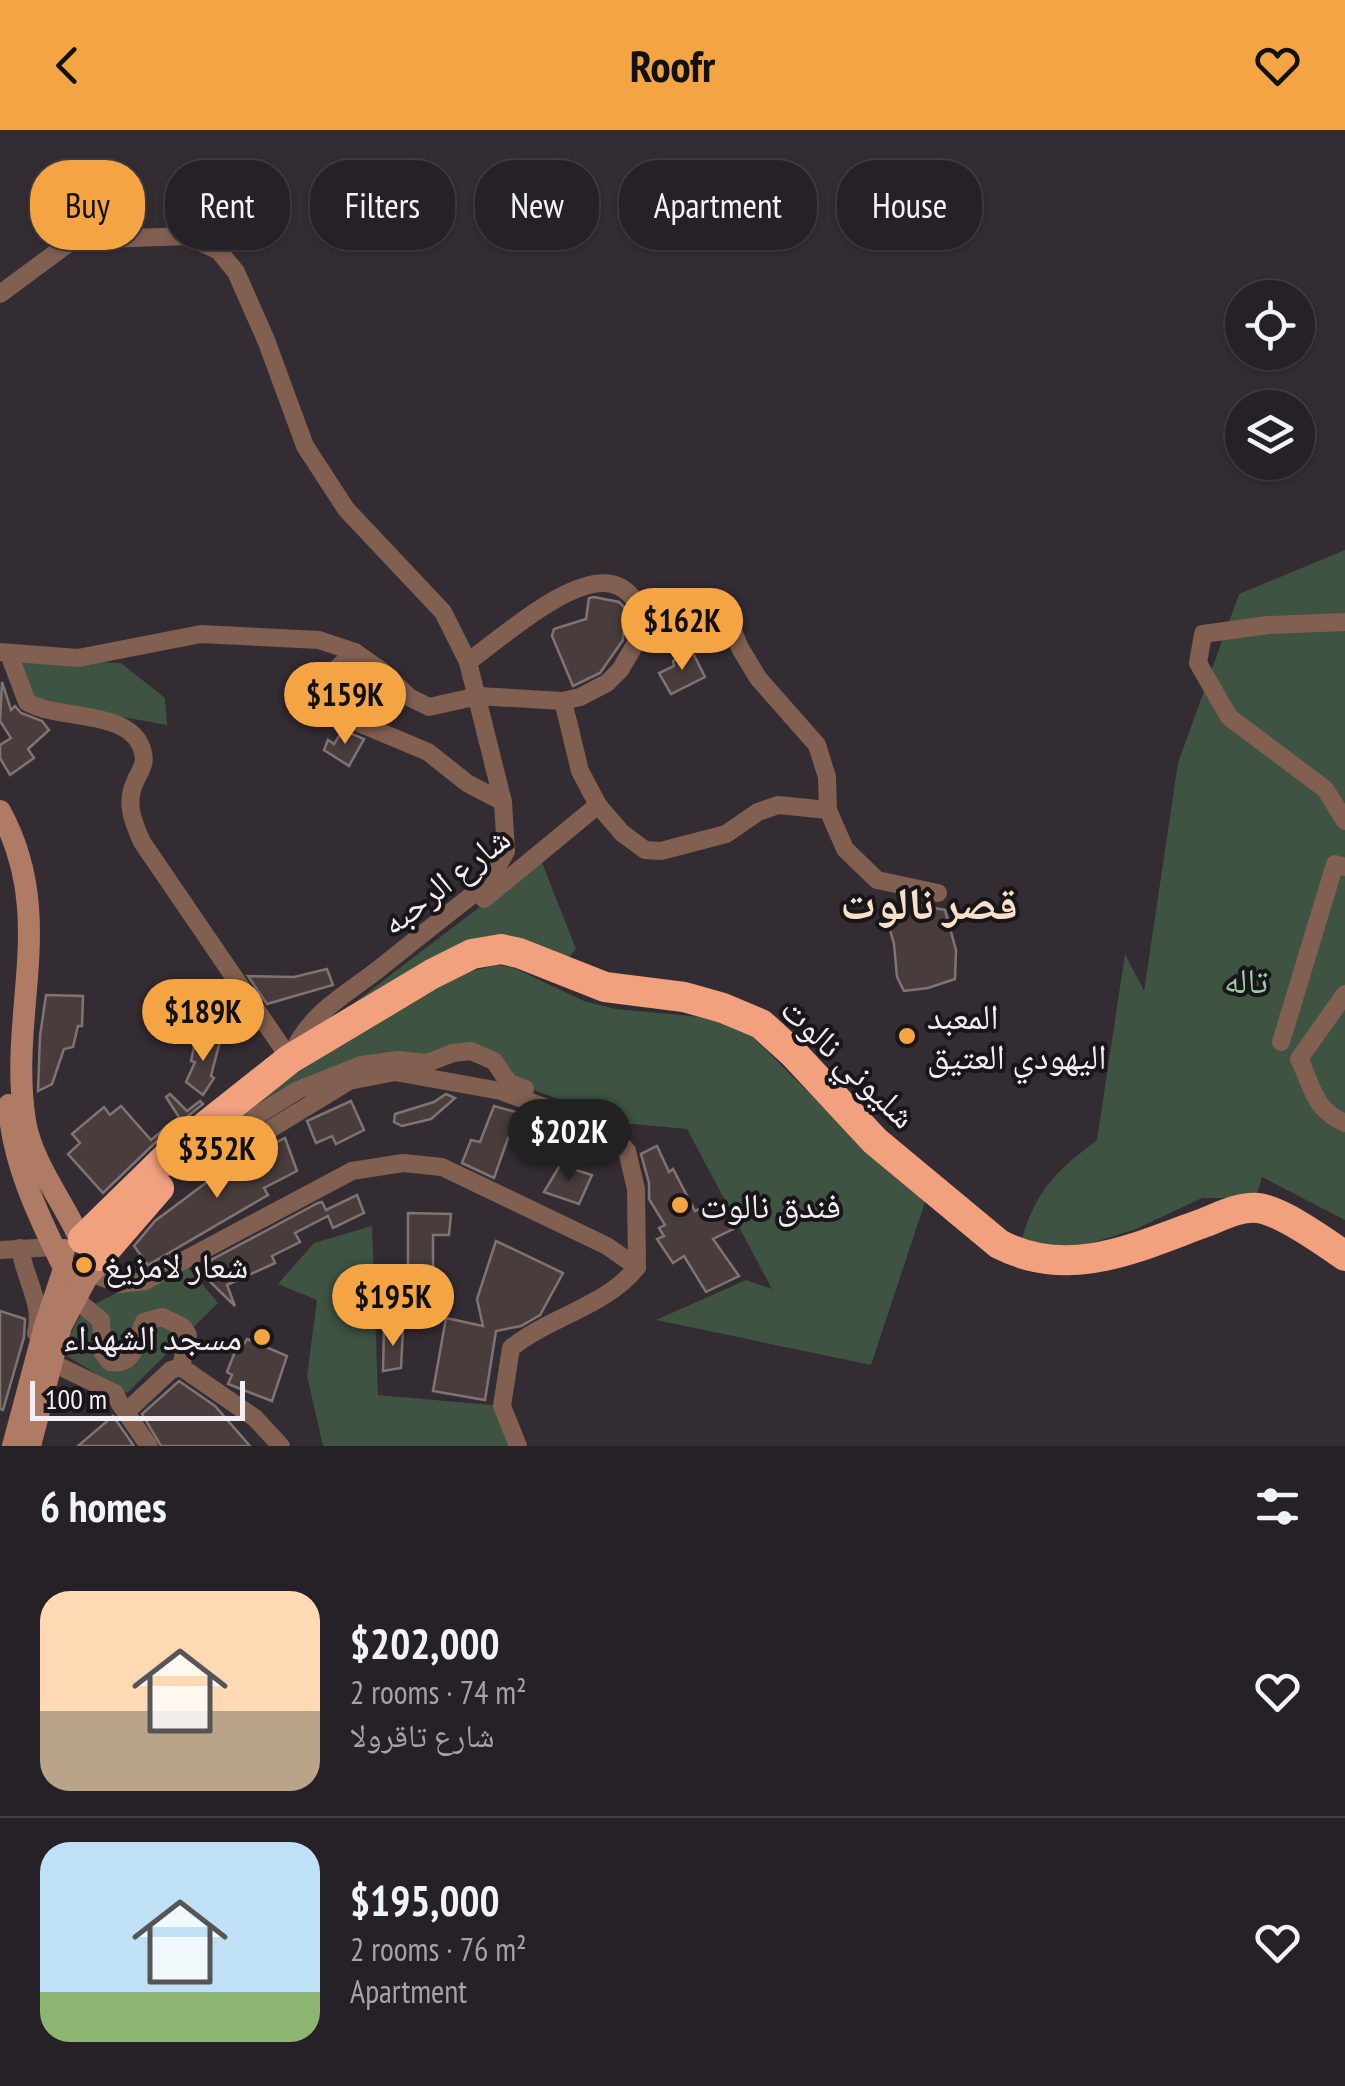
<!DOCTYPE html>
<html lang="en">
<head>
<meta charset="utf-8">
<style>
  body { margin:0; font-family:"PT Sans Narrow","Noto Naskh Arabic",sans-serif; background:#322e32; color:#f1f3f6; height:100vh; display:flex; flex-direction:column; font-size:38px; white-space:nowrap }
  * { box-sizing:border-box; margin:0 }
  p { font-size:32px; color:#a4a3a7 }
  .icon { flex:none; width:55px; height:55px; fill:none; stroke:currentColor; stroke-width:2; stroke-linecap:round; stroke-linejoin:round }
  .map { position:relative; height:1316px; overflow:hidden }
  .side { display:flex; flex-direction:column; background:#262126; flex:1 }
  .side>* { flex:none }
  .banner { position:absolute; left:30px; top:30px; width:1285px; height:90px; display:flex; gap:20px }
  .buttons { position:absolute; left:1225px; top:150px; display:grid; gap:20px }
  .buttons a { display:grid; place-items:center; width:90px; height:90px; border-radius:50%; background:#262126; box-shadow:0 2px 8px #0004,0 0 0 2px #423e43; font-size:50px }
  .scale { position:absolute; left:30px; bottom:25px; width:215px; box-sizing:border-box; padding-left:10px; border:5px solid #f2eef3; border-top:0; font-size:28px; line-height:35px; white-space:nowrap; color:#f2eef3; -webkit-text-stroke:8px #191619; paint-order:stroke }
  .price { position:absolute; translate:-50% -85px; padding:0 22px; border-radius:35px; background:#f4a443; color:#111; font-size:32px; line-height:65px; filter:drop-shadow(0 2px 5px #0008) }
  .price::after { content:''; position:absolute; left:50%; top:60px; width:30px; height:22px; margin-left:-15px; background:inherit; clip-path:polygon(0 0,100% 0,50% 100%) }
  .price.active { background:#222; color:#fff }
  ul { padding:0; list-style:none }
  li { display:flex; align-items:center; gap:30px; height:250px; padding:0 40px }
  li+li { border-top:2px solid #423e43 }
  li span { display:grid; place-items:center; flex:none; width:280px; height:200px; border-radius:30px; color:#555 }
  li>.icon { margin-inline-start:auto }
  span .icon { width:120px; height:120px; fill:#fffc; stroke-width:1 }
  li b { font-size:42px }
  h2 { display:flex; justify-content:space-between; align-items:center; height:120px; padding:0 40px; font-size:42px }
  .chip { padding:0 35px; border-radius:40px; background:#262126; box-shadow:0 2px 8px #0004,0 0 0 2px #423e43; font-size:35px; line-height:90px }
  .chip.active { background:#f4a443; color:#111 }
  header { display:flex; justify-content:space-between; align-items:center; height:130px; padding:0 40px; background:#f4a443; color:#111; font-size:45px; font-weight:600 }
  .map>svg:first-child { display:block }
  .green { fill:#3e5341 }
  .building { fill:#483d3c; stroke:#807473; stroke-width:2.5 }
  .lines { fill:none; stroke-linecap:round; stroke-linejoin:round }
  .street { stroke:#816052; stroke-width:18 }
  .secondary { stroke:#af7b65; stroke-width:22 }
  .highway { stroke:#f2a17f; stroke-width:30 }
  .poi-dot { fill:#f4a443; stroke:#191619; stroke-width:4 }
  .labels { text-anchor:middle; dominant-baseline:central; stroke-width:8; stroke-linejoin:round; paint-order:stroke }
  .street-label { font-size:35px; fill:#f2eef3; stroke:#191619 }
  .park-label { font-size:35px; fill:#9ccca3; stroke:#191619 }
  .poi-label { font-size:35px; fill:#f2eef3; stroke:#191619; text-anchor:start }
  .district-label { font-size:45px; font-weight:bold; fill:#f7e0c9; stroke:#191619 }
</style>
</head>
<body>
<header><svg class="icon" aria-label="back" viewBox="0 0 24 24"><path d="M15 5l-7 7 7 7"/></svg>Roofr<svg class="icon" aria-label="heart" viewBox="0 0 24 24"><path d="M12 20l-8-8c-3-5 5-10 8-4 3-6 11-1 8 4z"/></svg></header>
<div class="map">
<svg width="1345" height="1316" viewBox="0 0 1345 1316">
  <rect width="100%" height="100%" fill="#332c33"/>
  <!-- green -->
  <g class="green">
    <path d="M1345 420V1090L1262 1047 1256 1068H1202L1136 1099 1060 1123 1021 1112C1036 1060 1055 1042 1097 1010L1125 824 1144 861 1178 633 1239 464Z"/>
    <polygon points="14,529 121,533 165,568 167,595 40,572 26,564"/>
    <polygon points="541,730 576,819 563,834 520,809 360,883 354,873"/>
    <polygon points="496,835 512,837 584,871 616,879 701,887 746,900 859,1013 926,1069 871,1235 656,1190 746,1150 772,1159 687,999 622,993 539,962 470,926 360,939 244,983 334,915 465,843"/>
    <polygon points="372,1096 378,1265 502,1276 518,1316 323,1316 307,1246 317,1170 278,1154 314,1113"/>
    <polygon points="183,1131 218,1173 127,1263 56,1219 64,1218 78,1189 88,1177"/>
  </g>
  <!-- building -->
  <g class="building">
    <polygon points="594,467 619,472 626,479 623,510 600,543 573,556 552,506 554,499 586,489 589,468"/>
    <polygon points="692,521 705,547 671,564 659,543 674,536 673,531"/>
    <polygon points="2,552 11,580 15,576 21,583 42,591 49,600 28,619 34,628 10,645 0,628 0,615 11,608 0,591"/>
    <polygon points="343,600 364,609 349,636 324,620 328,610 334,614"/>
    <polygon points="910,773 945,780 956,820 955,849 928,858 904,861 897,847 894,814 885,782 887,778"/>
    <polygon points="327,839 333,855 267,874 248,846 294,847"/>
    <polygon points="46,865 83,866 82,896 78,896 73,917 64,919 52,954 38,961 40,906"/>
    <polygon points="196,908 220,911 211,946 214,948 203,965 186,952 195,932 191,931"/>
    <polygon points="170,964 187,981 200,971 203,974 156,1012 103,1063 68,1024 80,1013 72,1004 104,977 110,985 121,976 151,1010 179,987 166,967"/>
    <polygon points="446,964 455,968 431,989 402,996 394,992 395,984 434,972"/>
    <polygon points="351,971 364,1000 336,1014 332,1006 316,1013 307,991"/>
    <polygon points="494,976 541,989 532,1013 508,1008 494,1048 462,1033 471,1010 480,1012"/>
    <polygon points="285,1008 297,1041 264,1058 268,1065 148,1135 134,1116 155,1091 227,1037"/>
    <polygon points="657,1016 669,1042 673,1039 695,1081 715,1071 733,1099 713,1109 739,1146 706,1162 684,1126 673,1133 657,1109 664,1106 659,1098 665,1095 649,1069 649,1053 641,1024"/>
    <polygon points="560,1035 592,1045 579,1074 544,1062"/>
    <polygon points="357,1065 364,1083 333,1098 328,1086 295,1103 300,1112 272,1126 275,1133 227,1155 235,1176 196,1138 318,1073 322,1072 326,1080"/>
    <polygon points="408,1083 451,1084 449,1105 433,1105 433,1147 408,1147"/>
    <polygon points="496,1111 563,1143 540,1185 521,1196 496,1201 485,1270 433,1261 446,1188 483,1196 477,1169"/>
    <polygon points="0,1181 25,1189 24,1207 3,1280 0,1279"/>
    <polygon points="384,1198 403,1199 401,1238 383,1241"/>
    <polygon points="247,1209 287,1226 272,1271 228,1254 232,1245 227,1242 238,1214 243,1216"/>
    <polygon points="179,1251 215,1276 250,1316 161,1316 142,1284"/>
    <polygon points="113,1286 134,1316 78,1316"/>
  </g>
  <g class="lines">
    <!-- street -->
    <g class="street">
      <path d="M0 164 69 113 79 110 187 106 219 121 236 142 266 210 305 316 346 379 443 482 468 532 503 672 506 721 490 751C453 780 416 809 380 838 346 865 310 882 292 924"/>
      <polyline points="1345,492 1268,495 1203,504 1198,533 1229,587 1325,659 1345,691"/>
      <polyline points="0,522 78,528 201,504 319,510 355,522 382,541 409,567 429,577 478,566 563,571 580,567 607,553 620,540 649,491 661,482 675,476 709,475 728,489 740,518 758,548 817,615 827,647 828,680 845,719 877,750 938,763"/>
      <polyline points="355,522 306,566 308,582 317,587 342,586 428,622 467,653 503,672"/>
      <path d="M9 524 27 572C58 591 134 578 143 623 146 635 139 642 135 652 125 673 133 692 142 712L290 929"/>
      <path d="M468 532C500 509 578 438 618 456 632 462 640 478 649 491"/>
      <polyline points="563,571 580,641 598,675 622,703 645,720 661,721 726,704 758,682 778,675 828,680"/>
      <polyline points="484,769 598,675"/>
      <path d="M1345 864 1299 929C1314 958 1312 978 1345 993"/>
      <polyline points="1281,912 1335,734 1345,737"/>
      <polyline points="184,1031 298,960 361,935 398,930 427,933 453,923 471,921 494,931 509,953 525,959"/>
      <polyline points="179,1034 205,1032 231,1023 349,951 395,942 501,961 609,1001 627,1021 636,1059 637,1137"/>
      <path d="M20 1118C24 1147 44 1175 36 1203"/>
      <polyline points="0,1120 54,1117"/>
      <polyline points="93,1144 120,1154 145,1151 352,1041 403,1033 442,1037 607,1116 637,1137"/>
      <path d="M75 1169 101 1190 103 1223 110 1232C137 1236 135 1210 144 1192L162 1187 183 1197 188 1205 181 1237"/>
      <polyline points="42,1228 115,1263 120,1274 149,1316"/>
      <polyline points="181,1237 255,1288 281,1316"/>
      <polyline points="127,1281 171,1240 181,1237"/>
      <path d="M518 1316 502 1276 511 1218C549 1187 607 1176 637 1137"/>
    </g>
    <!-- secondary -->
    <g class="secondary">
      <path d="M0 681C58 787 8 881 25 991 32 1033 63 1071 80 1109"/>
      <path d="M9 975C12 1030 37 1083 61 1132"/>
      <path d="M64 1120C57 1137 69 1149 87 1147"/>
      <polyline points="13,1316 45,1196 64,1139"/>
      <polyline points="30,1316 61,1196 87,1147 100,1133 95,1116"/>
    </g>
    <!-- highway -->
    <g class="highway">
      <path d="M83 1109 169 1025 290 929 432 844 472 824 501 819 519 823 605 857 684 867 723 878 761 894 794 924 875 1011 999 1114C1070 1151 1137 1117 1206 1092 1221 1086 1241 1076 1258 1078 1282 1081 1325 1112 1345 1126"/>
      <polyline points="100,1126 159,1058"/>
    </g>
  </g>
  <!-- markers -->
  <g class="poi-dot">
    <circle cx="907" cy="906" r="10"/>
    <circle cx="680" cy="1075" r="10"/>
    <circle cx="84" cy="1135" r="10"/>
    <circle cx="262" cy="1207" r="10"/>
  </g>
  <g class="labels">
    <!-- street labels -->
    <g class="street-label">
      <text transform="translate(445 750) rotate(-38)">شارع الرحبه</text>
      <text transform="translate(849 932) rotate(44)">شليوني نالوت</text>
    </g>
    <!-- park labels -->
    <g class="park-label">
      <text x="1246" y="850">تاله</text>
    </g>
    <!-- poi labels -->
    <g class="poi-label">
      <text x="927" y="886">المعبد<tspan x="927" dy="40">اليهودي العتيق</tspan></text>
      <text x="700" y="1075">فندق نالوت</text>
      <text x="104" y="1135">شعار لامزيغ</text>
      <text x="242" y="1207" text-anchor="end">مسجد الشهداء</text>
    </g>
    <!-- district labels -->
    <g class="district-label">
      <text x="929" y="772">قصر نالوت</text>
    </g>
  </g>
</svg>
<div class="buttons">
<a><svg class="icon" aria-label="locate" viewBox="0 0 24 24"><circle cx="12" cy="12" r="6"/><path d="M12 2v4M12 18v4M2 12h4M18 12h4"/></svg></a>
<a><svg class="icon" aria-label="layers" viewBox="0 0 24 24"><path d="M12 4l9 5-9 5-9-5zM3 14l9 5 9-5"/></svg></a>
</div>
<div class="scale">100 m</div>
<b class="price" style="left:682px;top:543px">$162K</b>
<b class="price" style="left:345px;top:617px">$159K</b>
<b class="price" style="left:203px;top:934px">$189K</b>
<b class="price active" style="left:569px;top:1054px">$202K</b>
<b class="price" style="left:217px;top:1071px">$352K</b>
<b class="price" style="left:393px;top:1219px">$195K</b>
<div class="banner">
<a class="chip active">Buy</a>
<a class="chip">Rent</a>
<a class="chip">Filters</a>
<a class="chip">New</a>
<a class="chip">Apartment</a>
<a class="chip">House</a>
</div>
</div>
<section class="side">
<h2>6 homes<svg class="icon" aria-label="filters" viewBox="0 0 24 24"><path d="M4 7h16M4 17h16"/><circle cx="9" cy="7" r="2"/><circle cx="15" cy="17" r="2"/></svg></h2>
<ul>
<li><span style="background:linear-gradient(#ffd9b3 60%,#b9a48a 0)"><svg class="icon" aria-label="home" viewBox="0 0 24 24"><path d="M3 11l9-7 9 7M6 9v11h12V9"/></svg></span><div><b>$202,000</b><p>2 rooms · 74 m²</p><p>شارع تاقرولا</p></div><svg class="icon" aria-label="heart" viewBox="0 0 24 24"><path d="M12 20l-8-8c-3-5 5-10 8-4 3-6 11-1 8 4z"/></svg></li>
<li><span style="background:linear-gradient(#bfe0f5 75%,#8fb573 0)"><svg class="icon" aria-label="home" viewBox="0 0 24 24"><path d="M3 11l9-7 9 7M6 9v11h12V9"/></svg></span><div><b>$195,000</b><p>2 rooms · 76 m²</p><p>Apartment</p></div><svg class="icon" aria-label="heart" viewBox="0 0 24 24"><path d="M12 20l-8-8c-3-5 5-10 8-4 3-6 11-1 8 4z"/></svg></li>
</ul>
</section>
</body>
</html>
